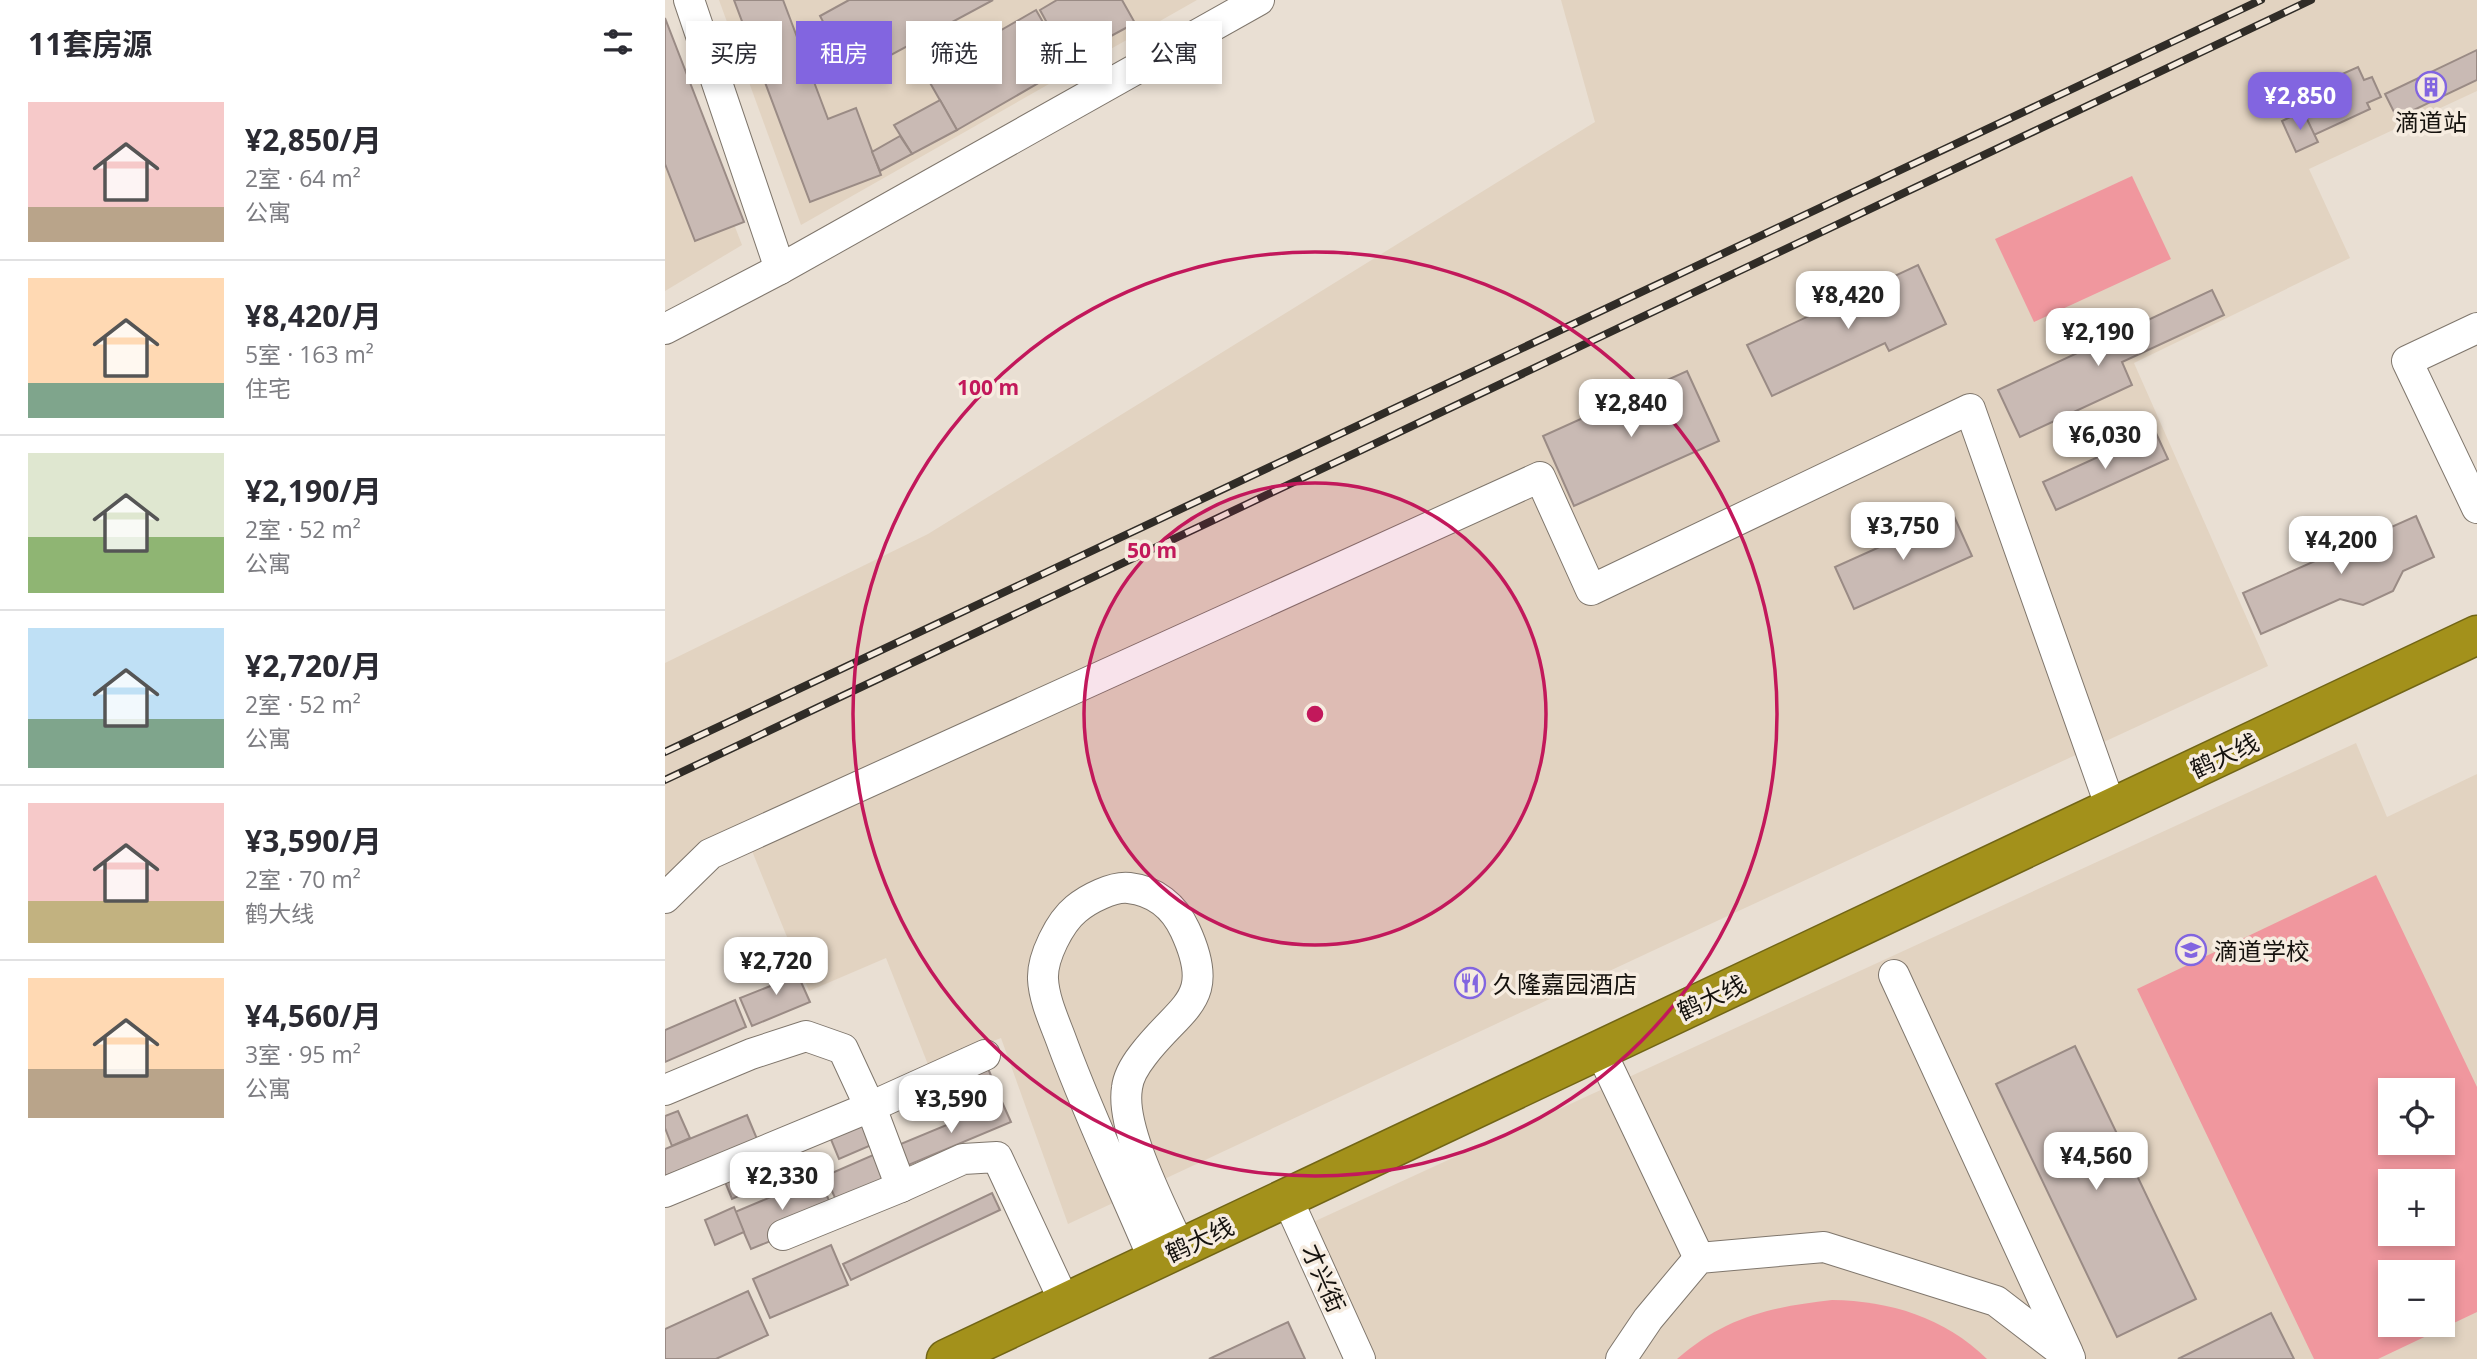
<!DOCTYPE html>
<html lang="zh">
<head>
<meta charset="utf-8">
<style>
  body { margin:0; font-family:"Open Sans","Noto Sans SC",sans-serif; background:#f7f7f7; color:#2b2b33; height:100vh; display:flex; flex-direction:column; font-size:26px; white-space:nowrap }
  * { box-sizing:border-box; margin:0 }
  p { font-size:23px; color:#7c7c81 }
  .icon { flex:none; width:38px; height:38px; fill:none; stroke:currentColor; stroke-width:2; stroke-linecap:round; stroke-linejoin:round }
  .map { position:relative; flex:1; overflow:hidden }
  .side { display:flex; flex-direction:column; background:#fff; width:665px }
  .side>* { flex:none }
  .hud { position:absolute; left:21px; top:21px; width:665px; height:63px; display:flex; gap:14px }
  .fabs { position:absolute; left:1713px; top:1078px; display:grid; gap:14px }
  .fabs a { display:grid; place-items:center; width:77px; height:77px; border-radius:0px; background:#fff; box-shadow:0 4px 10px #0003; font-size:35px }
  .price { position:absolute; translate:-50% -60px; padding:0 16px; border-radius:14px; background:#fff; color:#222; font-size:23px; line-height:46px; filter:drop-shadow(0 2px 4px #0008) }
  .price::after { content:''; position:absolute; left:50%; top:42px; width:21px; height:16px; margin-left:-10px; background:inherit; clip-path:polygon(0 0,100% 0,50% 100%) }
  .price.on { background:#8265e0; color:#fff }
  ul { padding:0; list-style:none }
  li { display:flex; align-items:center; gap:21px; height:175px; padding:0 28px }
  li+li { border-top:2px solid #e1e1e2 }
  li span { display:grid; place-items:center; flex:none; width:196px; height:140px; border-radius:0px; color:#555 }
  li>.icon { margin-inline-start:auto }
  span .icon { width:84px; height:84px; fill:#fffc; stroke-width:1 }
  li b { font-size:30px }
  h2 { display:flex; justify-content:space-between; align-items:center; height:84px; padding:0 28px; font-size:30px }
  .tag { padding:0 24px; border-radius:0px; background:#fff; box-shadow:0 4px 10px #0003; font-size:24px; line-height:63px }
  .tag.on { background:#8265e0; color:#fff }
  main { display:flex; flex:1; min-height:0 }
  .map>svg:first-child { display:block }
  .built { fill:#e2d3c1; fill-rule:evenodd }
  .green { fill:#f0979e; fill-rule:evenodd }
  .building { fill:#c9bab4; stroke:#9a8b85; stroke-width:2 }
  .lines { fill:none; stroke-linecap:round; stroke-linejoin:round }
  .minor-casing { stroke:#7f766c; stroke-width:32 }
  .highway-casing { stroke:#716516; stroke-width:41 }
  .minor { stroke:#fff; stroke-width:30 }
  .highway { stroke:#a3911b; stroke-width:38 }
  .rail-casing { stroke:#302c27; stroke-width:8 }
  .rail { stroke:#f6ece0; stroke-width:5; stroke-dasharray:16; stroke-linecap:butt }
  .ring { fill:none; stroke:#c2185b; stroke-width:3.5 }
  .labels { text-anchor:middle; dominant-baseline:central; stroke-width:7; stroke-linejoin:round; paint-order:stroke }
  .poi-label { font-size:24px; fill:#15120e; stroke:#f6ece0; text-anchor:start }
  .street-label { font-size:24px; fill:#15120e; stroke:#f6ece0 }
  .centre { fill:#c2185b; stroke:#f6ece0; stroke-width:3.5 }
  .ring-label { font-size:21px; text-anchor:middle; font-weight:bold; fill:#c2185b; stroke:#f6ece0; stroke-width:7; stroke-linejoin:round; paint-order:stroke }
</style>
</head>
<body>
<main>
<section class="side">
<h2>11套房源<svg class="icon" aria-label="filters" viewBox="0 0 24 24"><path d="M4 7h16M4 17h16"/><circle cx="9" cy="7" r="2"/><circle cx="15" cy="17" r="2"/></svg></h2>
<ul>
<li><span style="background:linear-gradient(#f6c9c9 75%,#b9a48a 0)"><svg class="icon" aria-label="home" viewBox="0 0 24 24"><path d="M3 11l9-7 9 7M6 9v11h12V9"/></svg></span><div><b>¥2,850/月</b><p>2室 · 64 m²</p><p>公寓</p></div></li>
<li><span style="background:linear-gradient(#ffd9b3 75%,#7fa58c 0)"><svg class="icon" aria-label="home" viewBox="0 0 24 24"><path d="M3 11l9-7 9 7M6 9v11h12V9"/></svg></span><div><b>¥8,420/月</b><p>5室 · 163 m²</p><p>住宅</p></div></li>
<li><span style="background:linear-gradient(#dfe7d0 60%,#8fb573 0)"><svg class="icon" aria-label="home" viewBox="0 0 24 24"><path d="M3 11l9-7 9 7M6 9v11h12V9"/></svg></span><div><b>¥2,190/月</b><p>2室 · 52 m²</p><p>公寓</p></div></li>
<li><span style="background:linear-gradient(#bfe0f5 65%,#7fa58c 0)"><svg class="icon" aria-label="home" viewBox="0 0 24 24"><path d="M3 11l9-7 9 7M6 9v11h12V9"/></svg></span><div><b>¥2,720/月</b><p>2室 · 52 m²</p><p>公寓</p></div></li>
<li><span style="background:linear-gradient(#f6c9c9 70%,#c2b280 0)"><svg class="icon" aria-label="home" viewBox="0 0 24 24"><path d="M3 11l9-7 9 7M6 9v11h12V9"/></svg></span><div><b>¥3,590/月</b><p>2室 · 70 m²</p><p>鹤大线</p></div></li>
<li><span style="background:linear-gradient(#ffd9b3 65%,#b9a48a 0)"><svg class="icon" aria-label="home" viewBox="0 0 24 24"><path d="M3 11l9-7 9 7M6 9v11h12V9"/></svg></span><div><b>¥4,560/月</b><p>3室 · 95 m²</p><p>公寓</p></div></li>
</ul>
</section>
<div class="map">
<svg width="1812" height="1359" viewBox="0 0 1812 1359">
  <rect width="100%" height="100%" fill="#e9dfd3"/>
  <!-- built -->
  <g class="built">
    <polygon points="54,0 532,0 136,225"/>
    <polygon points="896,0 1812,0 1812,91 1644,169 1685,258 1469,363 1603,666 985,952 403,1224 336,1038 264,1067 221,958 144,991 85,846 0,884 0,663 263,534 930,122"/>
    <polygon points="0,46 77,245 0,291"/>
    <path d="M1691 743 1722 817 1812 774V1359H708L646 1223ZM1726 1090H1778V1143H1726ZM1726 1181H1778V1234H1726ZM1726 1272H1778V1325H1726Z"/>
  </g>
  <!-- green -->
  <g class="green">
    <polygon points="1467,176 1506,259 1369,322 1330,239"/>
    <path d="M1711 875 1812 1087V1312L1713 1359H1649L1472 989ZM1778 1090V1143H1726V1090ZM1778 1181V1234H1726V1181ZM1778 1272V1325H1726V1272Z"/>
    <path d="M1167 1300C1225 1301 1279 1317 1322 1359H1012C1060 1317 1105 1307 1167 1300Z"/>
  </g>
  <!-- building -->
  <g class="building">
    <polygon points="69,0 118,0 163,119 191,108 216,175 145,202"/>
    <polygon points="184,0 328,0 187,76 155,16"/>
    <polygon points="392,0 457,0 470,23 402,60 375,10"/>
    <polygon points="371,10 403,66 292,130 260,74"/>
    <polygon points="0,18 79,222 30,241 0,164"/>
    <polygon points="1812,50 1812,80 1732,118 1720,94"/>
    <polygon points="1693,67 1699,80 1707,77 1716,97 1702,103 1705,109 1649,135 1637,109 1674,92 1668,78"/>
    <polygon points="275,100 292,130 247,154 229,125"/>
    <polygon points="1638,111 1653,142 1631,152 1617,121"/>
    <polygon points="235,136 247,154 215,171 207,152"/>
    <polygon points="1253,265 1281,324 1224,351 1220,343 1107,396 1082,345"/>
    <polygon points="1547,290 1559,315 1457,362 1467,385 1355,437 1333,390"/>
    <polygon points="1022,371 1054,441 909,506 878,436"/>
    <polygon points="1490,431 1503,459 1391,510 1378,482"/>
    <polygon points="1288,514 1307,556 1189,609 1170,567"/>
    <polygon points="1751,516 1769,557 1738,571 1728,591 1698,605 1675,599 1596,634 1578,593"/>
    <polygon points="128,964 145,1002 87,1026 75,998 113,983 108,972"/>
    <polygon points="70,1000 81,1027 0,1062 0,1030"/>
    <polygon points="1410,1046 1531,1299 1452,1337 1331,1084"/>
    <polygon points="322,1066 332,1090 266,1118 256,1095"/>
    <polygon points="337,1102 346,1122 234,1169 226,1148"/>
    <polygon points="13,1111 25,1138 7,1146 0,1128 0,1116"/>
    <polygon points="82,1115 92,1139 0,1176 0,1149"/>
    <polygon points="201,1121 211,1143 174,1159 165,1137"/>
    <polygon points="215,1152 226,1179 172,1202 160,1176"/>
    <polygon points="95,1162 104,1183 67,1199 58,1177"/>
    <polygon points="154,1177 165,1203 113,1238 86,1249 70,1212"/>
    <polygon points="327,1193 335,1210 186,1280 178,1264"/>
    <polygon points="69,1207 79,1232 50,1245 40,1220"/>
    <polygon points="166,1245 183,1285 105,1318 88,1279"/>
    <polygon points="83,1291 103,1335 51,1359 0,1359 0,1329"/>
    <polygon points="1606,1313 1629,1359 1513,1359"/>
    <polygon points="623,1322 640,1359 544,1359"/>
  </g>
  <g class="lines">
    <!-- minor casing -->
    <g class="minor-casing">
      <g id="minor">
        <polyline points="24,0 115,269"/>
        <polyline points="1812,328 1742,361 1812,508"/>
        <polyline points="0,329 115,269 594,0"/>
        <polyline points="0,898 45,854 875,477 926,590 1305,409 1446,808"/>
        <polyline points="1229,975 1403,1353"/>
        <polyline points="935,1050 1034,1258"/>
        <polyline points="0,1090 86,1054 141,1036 178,1049 210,1118 236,1187 298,1159 332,1157 400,1303"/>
        <polyline points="0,1192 205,1107 320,1055"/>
        <polyline points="622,1198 695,1359"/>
        <polyline points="118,1235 236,1187"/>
        <path d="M489 1260C459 1189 425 1118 398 1045 391 1025 379 1001 378 979 377 957 395 922 411 909 423 899 448 886 464 888 490 891 509 906 520 930 553 1001 516 1005 478 1055 471 1064 463 1077 462 1088 455 1129 498 1209 515 1248"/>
        <polyline points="956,1359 983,1319 1034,1258 1159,1247 1331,1301 1405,1358"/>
      </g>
    </g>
    <!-- highway casing -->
    <g class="highway-casing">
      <polyline id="highway" points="281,1359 1812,635"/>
    </g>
    <!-- minor -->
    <use href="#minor" class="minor"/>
    <!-- highway -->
    <use href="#highway" class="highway"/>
    <!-- rail casing -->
    <g class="rail-casing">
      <g id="rail">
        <polyline points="0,752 1596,0"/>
        <polyline points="0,780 1646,0"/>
      </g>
    </g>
    <!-- rail -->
    <use href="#rail" class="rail"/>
  </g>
  <!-- distance rings -->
  <circle cx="650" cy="714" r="231" fill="#c2185b" fill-opacity=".12"/>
  <g class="ring">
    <circle cx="650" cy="714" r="231"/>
    <circle cx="650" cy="714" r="462"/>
  </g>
  <!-- icons -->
  <defs>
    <g id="building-ring" transform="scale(1.575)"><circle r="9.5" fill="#f6ece0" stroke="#8265e0" stroke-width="1.5"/><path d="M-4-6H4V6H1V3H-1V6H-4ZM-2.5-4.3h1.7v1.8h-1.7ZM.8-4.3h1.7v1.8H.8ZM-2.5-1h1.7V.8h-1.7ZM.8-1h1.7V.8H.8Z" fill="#8265e0"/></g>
    <g id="school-ring" transform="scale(1.575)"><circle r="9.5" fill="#f6ece0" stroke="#8265e0" stroke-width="1.5"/><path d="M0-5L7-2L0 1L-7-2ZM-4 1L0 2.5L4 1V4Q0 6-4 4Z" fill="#8265e0"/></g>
    <g id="restaurant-ring" transform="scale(1.575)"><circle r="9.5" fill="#f6ece0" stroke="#8265e0" stroke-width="1.5"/><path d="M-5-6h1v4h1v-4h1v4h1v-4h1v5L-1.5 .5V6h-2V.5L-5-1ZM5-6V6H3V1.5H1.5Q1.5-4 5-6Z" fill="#8265e0"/></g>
  </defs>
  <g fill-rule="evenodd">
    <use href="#building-ring" x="1766" y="87"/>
    <use href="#school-ring" x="1526" y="950"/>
    <use href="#restaurant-ring" x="805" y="983"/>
  </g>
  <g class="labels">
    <!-- poi labels -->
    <g class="poi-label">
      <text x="1766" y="121" text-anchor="middle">滴道站</text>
      <text x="1549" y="950">滴道学校</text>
      <text x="828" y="983">久隆嘉园酒店</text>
    </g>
    <!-- street labels -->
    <g class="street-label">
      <text transform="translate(1559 755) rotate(-25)">鹤大线</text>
      <text transform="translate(1046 997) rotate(-25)">鹤大线</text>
      <text transform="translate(534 1239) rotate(-25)">鹤大线</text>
      <text transform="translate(659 1278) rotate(66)">才兴街</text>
    </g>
  </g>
  <circle cx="650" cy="714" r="10" class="centre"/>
  <g class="ring-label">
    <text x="323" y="395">100 m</text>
    <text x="487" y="558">50 m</text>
  </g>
</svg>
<div class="fabs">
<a><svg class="icon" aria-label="locate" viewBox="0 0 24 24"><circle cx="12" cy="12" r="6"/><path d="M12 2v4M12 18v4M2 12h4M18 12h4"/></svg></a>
<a>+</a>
<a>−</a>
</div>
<b class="price on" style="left:1635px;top:132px">¥2,850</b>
<b class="price" style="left:1183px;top:331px">¥8,420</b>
<b class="price" style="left:1433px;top:368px">¥2,190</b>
<b class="price" style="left:966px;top:439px">¥2,840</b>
<b class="price" style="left:1440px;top:471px">¥6,030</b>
<b class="price" style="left:1238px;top:562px">¥3,750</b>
<b class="price" style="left:1676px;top:576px">¥4,200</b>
<b class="price" style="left:111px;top:997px">¥2,720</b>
<b class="price" style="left:286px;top:1135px">¥3,590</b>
<b class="price" style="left:1431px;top:1192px">¥4,560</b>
<b class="price" style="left:117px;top:1212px">¥2,330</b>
<div class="hud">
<a class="tag">买房</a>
<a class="tag on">租房</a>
<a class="tag">筛选</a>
<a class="tag">新上</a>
<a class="tag">公寓</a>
</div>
</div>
</main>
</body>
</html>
